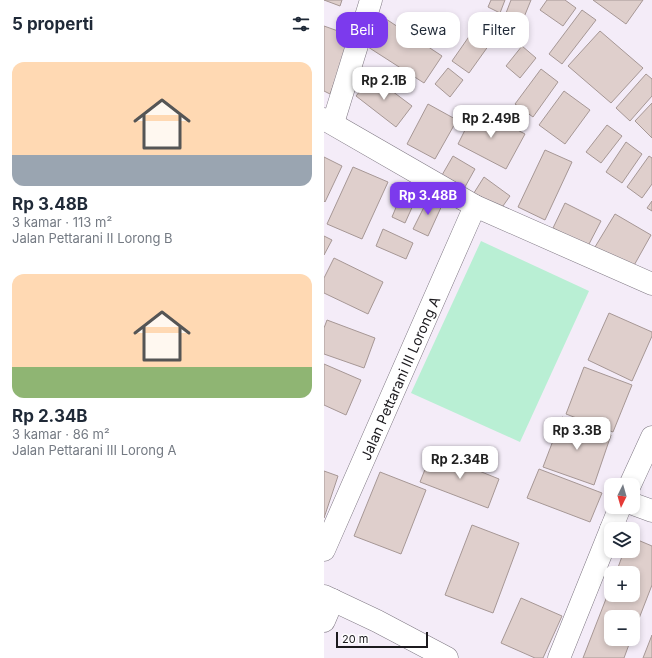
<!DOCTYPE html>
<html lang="id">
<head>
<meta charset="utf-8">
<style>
  body { margin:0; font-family:Inter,sans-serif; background:#f6f6f7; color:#1f2937; height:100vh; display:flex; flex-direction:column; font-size:15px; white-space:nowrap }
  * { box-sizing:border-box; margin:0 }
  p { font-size:13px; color:#747a83 }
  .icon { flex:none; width:22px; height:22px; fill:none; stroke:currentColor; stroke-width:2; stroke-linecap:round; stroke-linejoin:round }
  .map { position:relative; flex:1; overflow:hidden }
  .drawer { display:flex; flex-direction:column; background:#fff; width:324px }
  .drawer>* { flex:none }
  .hud { position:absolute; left:12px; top:12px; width:256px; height:36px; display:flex; gap:8px }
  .needle { width:26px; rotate:185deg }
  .fabs { position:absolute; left:280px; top:478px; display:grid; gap:8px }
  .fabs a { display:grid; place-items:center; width:36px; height:36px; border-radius:8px; background:#fff; box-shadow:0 2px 6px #0003; font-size:20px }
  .scale { position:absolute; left:12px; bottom:10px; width:92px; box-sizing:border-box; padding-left:4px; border:2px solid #1c1a1e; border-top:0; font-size:11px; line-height:14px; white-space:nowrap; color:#1c1a1e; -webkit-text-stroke:3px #fdfcfe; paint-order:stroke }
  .price { position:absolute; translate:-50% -34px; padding:0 9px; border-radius:8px; background:#fff; color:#222; font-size:13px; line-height:26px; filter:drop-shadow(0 1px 2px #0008) }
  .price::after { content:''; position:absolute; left:50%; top:24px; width:12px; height:9px; margin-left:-6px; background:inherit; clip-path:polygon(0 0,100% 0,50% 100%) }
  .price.current { background:#7c3aed; color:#fff }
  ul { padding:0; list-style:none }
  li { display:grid; align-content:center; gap:8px; height:212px; padding:0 12px }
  li span { display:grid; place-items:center; height:124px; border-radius:12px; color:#555 }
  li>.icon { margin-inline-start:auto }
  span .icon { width:72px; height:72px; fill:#fffc; stroke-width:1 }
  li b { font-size:17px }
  h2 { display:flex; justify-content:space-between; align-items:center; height:48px; padding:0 12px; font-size:17px }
  .chip { padding:0 14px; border-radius:12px; background:#fff; box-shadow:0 2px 6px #0003; font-size:14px; line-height:36px }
  .chip.current { background:#7c3aed; color:#fff }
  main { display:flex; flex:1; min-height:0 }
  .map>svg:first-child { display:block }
  .green { fill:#b9efd4 }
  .building { fill:#dfcfcc; stroke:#a69795 }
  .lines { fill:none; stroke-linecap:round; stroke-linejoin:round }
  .minor-casing { stroke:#7f7883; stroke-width:23 }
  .minor { stroke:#fff; stroke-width:22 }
  .labels { text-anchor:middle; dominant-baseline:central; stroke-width:3; stroke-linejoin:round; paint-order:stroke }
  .street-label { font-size:14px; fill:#1c1a1e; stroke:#fdfcfe }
</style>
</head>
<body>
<main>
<section class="drawer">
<h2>5 properti<svg class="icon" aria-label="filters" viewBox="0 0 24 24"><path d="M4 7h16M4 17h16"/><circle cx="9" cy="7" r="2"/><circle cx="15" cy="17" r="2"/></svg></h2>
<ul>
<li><span style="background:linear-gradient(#ffd9b3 75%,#9aa5b1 0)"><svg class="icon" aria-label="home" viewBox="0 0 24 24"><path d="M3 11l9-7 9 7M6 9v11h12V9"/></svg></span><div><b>Rp 3.48B</b><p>3 kamar · 113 m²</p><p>Jalan Pettarani II Lorong B</p></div></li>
<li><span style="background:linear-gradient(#ffd9b3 75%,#8fb573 0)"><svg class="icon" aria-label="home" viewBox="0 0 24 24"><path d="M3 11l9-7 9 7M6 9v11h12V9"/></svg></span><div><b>Rp 2.34B</b><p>3 kamar · 86 m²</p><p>Jalan Pettarani III Lorong A</p></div></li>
</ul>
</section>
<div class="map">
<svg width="328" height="658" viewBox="0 0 328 658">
  <rect width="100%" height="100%" fill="#f4ecf8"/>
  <!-- green -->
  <polygon class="green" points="157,241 265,291 196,442 87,393"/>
  <!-- building -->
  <g class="building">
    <polygon points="0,0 18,0 16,6"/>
    <polygon points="167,0 181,0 176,13 164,7"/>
    <polygon points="187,0 207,0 196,27 179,21"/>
    <polygon points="223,0 241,0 252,8 239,26 216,10"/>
    <polygon points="269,0 319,0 302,24"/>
    <polygon points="258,10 272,20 238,64 225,54"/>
    <polygon points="62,19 118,56 100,83 44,47"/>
    <polygon points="153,25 170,38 145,73 128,61"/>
    <polygon points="0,26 28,36 6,94 0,91"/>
    <polygon points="276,31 319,68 287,103 244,66"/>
    <polygon points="198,46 212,58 196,78 182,66"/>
    <polygon points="124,68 139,80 126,97 111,84"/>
    <polygon points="217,69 234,82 209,117 191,104"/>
    <polygon points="322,74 328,79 328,96 306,121 292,108"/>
    <polygon points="48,76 88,106 72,127 32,96"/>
    <polygon points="240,91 266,110 241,144 215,125"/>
    <polygon points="328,103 328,138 311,121"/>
    <polygon points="104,104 133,120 111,159 83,144"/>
    <polygon points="152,108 201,134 182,169 134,144"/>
    <polygon points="283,125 298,136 277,163 262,152"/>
    <polygon points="302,142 318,154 298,183 282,172"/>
    <polygon points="221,150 248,162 221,220 194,207"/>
    <polygon points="129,156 151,169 137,194 114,182"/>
    <polygon points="325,156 328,158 328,184 318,198 303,187"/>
    <polygon points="0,157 18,166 1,202 0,201"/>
    <polygon points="29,167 64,182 38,239 3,224"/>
    <polygon points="160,177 186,196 174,213 148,196"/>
    <polygon points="81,186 95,192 81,223 68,217"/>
    <polygon points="105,197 119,203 104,236 89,229"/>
    <polygon points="328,201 328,211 323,208"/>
    <polygon points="241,203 277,221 264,246 229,228"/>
    <polygon points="291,214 327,235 308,269 271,247"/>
    <polygon points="59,229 89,243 82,259 52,246"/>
    <polygon points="0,236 8,240 0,255"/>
    <polygon points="10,258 59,282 44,314 0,293 0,278"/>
    <polygon points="285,313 328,332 328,336 308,381 264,360"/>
    <polygon points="3,320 51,338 40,368 0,354 0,328"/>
    <polygon points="0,364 37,380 22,415 0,405"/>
    <polygon points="260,367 308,385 289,432 242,414"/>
    <polygon points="238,417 287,435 270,485 219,467"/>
    <polygon points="108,452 175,479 164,508 96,482"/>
    <polygon points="215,469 278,493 266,522 203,498"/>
    <polygon points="0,471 14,476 0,518"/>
    <polygon points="56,472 102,490 77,554 30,536"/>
    <polygon points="148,525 195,543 169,613 121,595"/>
    <polygon points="309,538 328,546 328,585 309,634 309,617 287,617 287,639 307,639 300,658 259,658 287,586 287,595 309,595 309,573 292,573 300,551 309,551"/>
    <polygon points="197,598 238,616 219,658 211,658 177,643"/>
    <polygon points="328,635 328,658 319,658"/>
  </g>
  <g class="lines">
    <!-- minor casing -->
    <g class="minor-casing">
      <g id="minor">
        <polyline points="0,119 151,206 328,284"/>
        <polyline points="9,123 47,0"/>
        <polyline points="306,485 328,437"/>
        <polyline points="309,504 328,511"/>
        <polyline points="287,529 296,507"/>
        <path id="s1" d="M0 550 151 206"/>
        <polyline points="0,596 53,621 123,658"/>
        <polyline points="0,621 9,600"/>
        <polyline points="235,658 287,529"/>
      </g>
    </g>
    <!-- minor -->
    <use href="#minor" class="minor"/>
  </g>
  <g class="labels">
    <!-- street labels -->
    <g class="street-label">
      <text stroke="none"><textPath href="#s1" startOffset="188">Jalan Pettarani III Lorong A</textPath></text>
    </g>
  </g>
</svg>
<div class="fabs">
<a><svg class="needle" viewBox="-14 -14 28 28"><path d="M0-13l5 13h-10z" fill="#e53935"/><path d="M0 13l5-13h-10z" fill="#747a83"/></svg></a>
<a><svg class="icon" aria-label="layers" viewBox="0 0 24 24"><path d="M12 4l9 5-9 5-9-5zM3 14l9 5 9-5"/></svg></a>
<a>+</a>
<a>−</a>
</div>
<div class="scale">20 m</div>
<b class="price" style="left:60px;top:101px">Rp 2.1B</b>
<b class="price" style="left:167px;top:139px">Rp 2.49B</b>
<b class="price current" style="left:104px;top:216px">Rp 3.48B</b>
<b class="price" style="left:253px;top:451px">Rp 3.3B</b>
<b class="price" style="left:136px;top:480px">Rp 2.34B</b>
<div class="hud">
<a class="chip current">Beli</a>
<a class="chip">Sewa</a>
<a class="chip">Filter</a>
</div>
</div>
</main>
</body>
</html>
